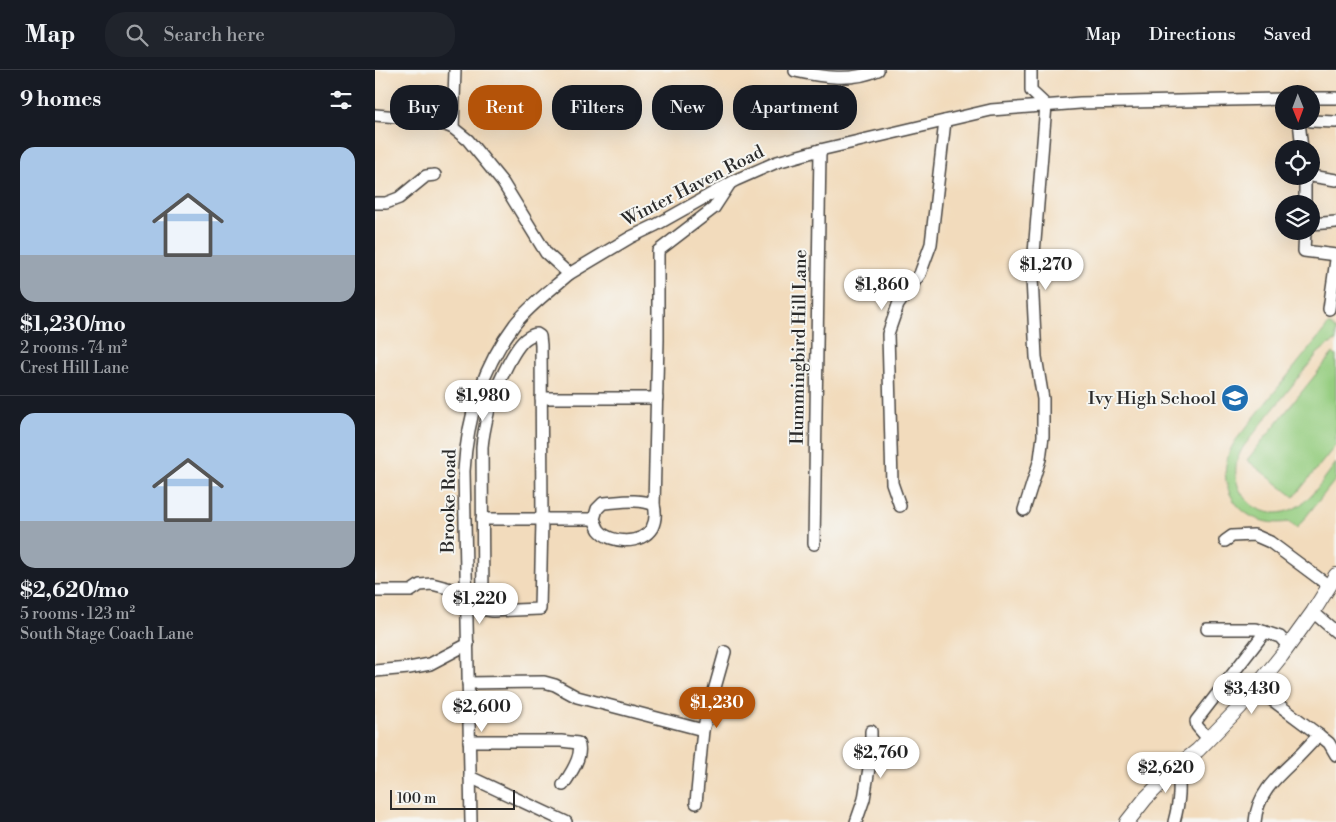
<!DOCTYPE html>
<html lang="en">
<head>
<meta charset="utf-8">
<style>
  body { margin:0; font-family:"Libre Bodoni",serif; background:#20242c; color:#f1f3f6; height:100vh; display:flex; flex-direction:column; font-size:19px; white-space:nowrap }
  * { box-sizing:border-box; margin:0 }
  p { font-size:16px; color:#9ea1a6 }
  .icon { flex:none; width:28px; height:28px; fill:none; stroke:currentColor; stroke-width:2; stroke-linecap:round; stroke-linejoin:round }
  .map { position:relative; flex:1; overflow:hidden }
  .drawer { display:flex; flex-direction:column; background:#171b24; width:375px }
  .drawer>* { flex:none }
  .banner { position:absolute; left:15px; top:15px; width:475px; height:45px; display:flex; gap:10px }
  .needle { width:32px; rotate:179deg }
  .tools { position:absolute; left:900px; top:15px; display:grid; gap:10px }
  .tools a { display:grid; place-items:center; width:45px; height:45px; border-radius:50%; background:#171b24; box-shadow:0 5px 20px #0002; font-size:25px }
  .scale { position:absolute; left:15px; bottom:12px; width:125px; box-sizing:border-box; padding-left:5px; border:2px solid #2b2b2b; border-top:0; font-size:14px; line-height:18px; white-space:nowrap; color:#2b2b2b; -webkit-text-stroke:4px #f6f6f2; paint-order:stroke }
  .price { position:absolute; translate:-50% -42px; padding:0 11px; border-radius:18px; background:#fff; color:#222; font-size:16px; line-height:32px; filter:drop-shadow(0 1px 2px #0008) }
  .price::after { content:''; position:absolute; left:50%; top:30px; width:15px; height:11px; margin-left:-8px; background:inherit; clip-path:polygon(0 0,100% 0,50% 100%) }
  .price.current { background:#b45309; color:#fff }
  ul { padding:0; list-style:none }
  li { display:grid; align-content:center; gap:10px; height:265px; padding:0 20px }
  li+li { border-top:1px solid #363941 }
  li span { display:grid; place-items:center; height:155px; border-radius:15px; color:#555 }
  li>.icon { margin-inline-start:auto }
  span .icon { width:90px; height:90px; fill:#fffc; stroke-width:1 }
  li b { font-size:21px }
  h2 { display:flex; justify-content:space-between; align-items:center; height:60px; padding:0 20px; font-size:21px }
  .pill { padding:0 18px; border-radius:20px; background:#171b24; box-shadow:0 5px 20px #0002; font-size:18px; line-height:45px }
  .pill.current { background:#b45309; color:#fff }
  header { display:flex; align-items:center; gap:30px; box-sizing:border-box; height:70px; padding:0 25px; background:#171b24; border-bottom:1px solid #363941 }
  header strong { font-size:24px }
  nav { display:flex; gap:28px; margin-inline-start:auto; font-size:18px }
  .search { width:350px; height:45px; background:#20242c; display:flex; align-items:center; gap:12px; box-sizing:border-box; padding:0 18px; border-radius:20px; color:#9ea1a6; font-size:19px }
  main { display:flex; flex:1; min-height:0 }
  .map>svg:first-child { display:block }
  .green { fill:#95cd80; stroke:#607c56 }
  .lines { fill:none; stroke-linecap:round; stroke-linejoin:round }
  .minor-casing { stroke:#494541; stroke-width:14 }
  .major-casing { stroke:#494541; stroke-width:16 }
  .minor { stroke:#fff; stroke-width:11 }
  .major { stroke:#fff; stroke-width:14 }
  .labels { text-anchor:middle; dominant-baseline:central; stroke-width:4; stroke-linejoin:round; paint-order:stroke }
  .street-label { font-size:18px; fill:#2b2b2b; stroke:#f6f6f2 }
  .poi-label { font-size:18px; fill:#2b2b2b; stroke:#f6f6f2; text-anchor:end }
</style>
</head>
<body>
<header>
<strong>Map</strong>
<div class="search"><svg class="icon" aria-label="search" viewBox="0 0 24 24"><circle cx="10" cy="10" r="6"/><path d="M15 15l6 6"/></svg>Search here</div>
<nav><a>Map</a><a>Directions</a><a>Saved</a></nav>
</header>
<main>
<section class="drawer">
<h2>9 homes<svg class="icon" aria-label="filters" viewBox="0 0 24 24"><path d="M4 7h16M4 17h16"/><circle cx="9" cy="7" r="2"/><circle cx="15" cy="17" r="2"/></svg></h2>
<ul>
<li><span style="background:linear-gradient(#a9c7e8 70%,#9aa5b1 0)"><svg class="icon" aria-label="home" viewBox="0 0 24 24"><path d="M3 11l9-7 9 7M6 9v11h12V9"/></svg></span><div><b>$1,230/mo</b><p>2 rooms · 74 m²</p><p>Crest Hill Lane</p></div></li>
<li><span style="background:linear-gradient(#a9c7e8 70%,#9aa5b1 0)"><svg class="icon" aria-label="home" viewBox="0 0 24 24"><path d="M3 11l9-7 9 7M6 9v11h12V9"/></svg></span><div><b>$2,620/mo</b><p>5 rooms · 123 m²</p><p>South Stage Coach Lane</p></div></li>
</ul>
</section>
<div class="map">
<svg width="961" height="752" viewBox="0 0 961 752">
  <rect width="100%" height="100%" fill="#f6f6f2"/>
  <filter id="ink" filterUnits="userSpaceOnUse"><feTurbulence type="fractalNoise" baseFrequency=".02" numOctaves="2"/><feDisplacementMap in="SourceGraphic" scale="10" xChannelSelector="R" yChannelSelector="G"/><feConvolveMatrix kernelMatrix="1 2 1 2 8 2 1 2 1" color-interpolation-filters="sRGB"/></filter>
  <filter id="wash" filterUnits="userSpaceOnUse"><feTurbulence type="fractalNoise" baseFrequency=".0096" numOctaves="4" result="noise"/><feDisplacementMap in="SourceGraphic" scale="20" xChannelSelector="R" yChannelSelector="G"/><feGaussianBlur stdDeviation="1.12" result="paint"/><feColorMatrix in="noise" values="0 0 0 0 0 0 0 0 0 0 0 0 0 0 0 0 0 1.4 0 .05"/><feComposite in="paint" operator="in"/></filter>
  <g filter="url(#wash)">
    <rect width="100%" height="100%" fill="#f2dbbc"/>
    <!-- green -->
    <g class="green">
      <path d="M954 254 961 260V271L953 275 943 283 869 376C844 413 880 458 920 438 936 430 950 407 961 393V409L922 458 913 452C864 460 833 411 861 370Z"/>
      <polygon points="958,283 961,286 961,375 919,427 872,390"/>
    </g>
  </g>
  <g filter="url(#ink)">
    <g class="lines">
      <!-- minor casing -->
      <g class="minor-casing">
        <g id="minor">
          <path d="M420 1C447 7 477 12 503 0"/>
          <polyline points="936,28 961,28"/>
          <polyline points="0,45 58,50 78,58 93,70 128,113 171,183 194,204 256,167 281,155 361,110 402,92 445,80 616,40 705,33 909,29"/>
          <polyline points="924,51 927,79"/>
          <polyline points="936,51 961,52"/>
          <polyline points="78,58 80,0"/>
          <polyline points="930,106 930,134"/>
          <polyline points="936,106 961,110"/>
          <polyline points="0,133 11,133 24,128 51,106 60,105"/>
          <polyline points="936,154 961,152"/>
          <polyline points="930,161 929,181 961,185"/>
          <polyline points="954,239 961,190"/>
          <polyline points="166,328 282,328"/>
          <polyline points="279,435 283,270 283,181 339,138 354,115"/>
          <polyline points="525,436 517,413 513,264 523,235 545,204 556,174 570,51"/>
          <polyline points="649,440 665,389 668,366 668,329 661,287 657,208 671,35 656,21 656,0"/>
          <path d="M107 449H219C221 453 222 457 224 460 235 474 267 475 277 458 280 452 281 443 279 435 265 428 244 432 228 433L222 439 219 449"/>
          <polyline points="850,471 857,466 879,465 895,472 954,516"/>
          <polyline points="439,474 445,80"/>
          <polyline points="0,521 36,521 45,515 57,514 91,523"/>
          <path d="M92 537 118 541 165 539 167 450 166 275 165 266 162 264C159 264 155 266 152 268 138 277 119 323 114 339 111 352 108 364 107 377L108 539"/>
          <polyline points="938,542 961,562"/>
          <polyline points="832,559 881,559 905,567 913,576"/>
          <polyline points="0,601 34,598 55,594 93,574"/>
          <polyline points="93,613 169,612 180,615 202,627 328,660"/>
          <polyline points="881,618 944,665 954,673 961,685"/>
          <polyline points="833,669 822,656 821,651 890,562"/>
          <path d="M94 671H186L203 673C209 685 195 705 188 715"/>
          <polyline points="95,707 191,752"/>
          <polyline points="321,733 328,660 350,582"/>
          <path d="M96 752 89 401C92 348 107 298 140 254 155 235 176 220 194 204"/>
          <polyline points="481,752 489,729 496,686 496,661"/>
          <path d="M799 752C805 730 805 718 803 696"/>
          <path d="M880 752C882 723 903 706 922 688 930 680 937 672 944 665"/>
        </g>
      </g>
      <!-- major casing -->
      <g class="major-casing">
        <polyline id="major" points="752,752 771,728 803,696 823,680 865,637 907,585 938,542 961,505"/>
      </g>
      <!-- minor -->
      <use href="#minor" class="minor"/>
      <!-- major -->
      <use href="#major" class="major"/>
    </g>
  </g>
  <!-- icons -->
  <defs>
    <g id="school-disc" transform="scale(1.4375)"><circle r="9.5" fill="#1f6fb2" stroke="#f6f6f2"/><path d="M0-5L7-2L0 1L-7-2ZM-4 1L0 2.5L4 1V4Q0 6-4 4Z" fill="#fff"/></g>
  </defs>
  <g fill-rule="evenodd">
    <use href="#school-disc" x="860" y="328"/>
  </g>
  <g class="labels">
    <!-- street labels -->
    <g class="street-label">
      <text transform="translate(318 116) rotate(-27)">Winter Haven Road</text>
      <text transform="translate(424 277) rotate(-89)">Hummingbird Hill Lane</text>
      <text transform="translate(74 431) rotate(-89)">Brooke Road</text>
    </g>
    <!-- poi labels -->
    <g class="poi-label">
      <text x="841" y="328">Ivy High School</text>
    </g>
  </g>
</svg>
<div class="tools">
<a><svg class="needle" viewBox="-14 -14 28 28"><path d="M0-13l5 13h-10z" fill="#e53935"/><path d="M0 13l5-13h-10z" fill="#9ea1a6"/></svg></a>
<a><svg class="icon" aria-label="locate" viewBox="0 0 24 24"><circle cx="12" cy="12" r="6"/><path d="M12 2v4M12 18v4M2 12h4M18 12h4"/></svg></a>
<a><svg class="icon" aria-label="layers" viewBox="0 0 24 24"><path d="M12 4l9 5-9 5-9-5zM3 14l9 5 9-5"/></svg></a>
</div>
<div class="scale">100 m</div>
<b class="price" style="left:671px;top:221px">$1,270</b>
<b class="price" style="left:507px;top:241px">$1,860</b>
<b class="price" style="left:108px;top:352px">$1,980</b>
<b class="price" style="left:105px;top:555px">$1,220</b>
<b class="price" style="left:877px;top:645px">$3,430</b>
<b class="price current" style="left:342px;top:659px">$1,230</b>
<b class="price" style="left:107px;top:663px">$2,600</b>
<b class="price" style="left:506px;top:709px">$2,760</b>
<b class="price" style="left:791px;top:724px">$2,620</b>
<div class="banner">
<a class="pill">Buy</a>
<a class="pill current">Rent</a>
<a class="pill">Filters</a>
<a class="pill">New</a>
<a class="pill">Apartment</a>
</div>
</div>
</main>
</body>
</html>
